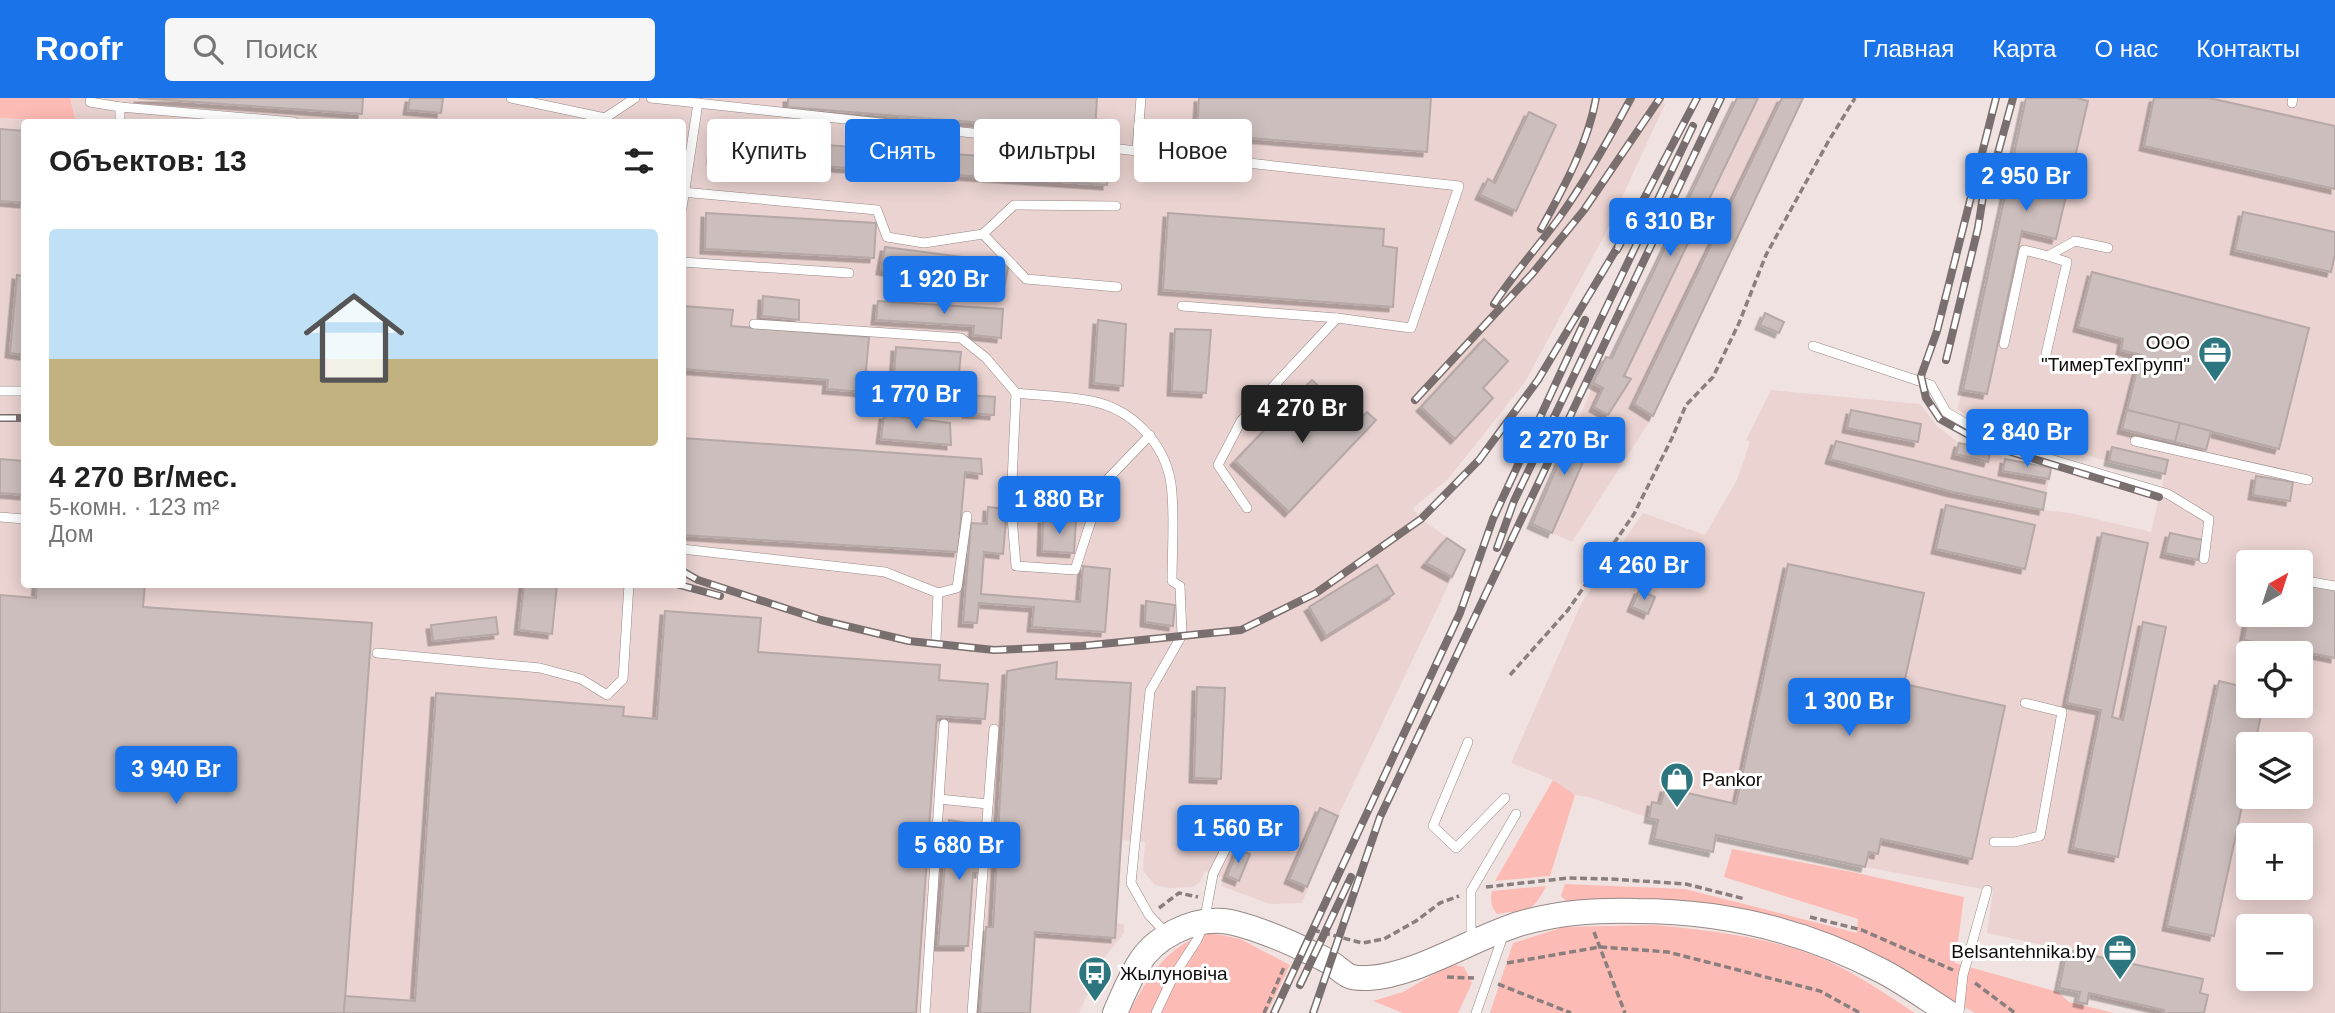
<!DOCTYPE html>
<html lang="ru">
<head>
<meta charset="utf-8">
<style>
  body { margin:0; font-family:Arial,sans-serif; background:#f6f6f6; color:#222; height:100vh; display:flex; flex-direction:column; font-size:26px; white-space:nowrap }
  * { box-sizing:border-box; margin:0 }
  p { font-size:23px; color:#767676 }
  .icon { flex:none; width:38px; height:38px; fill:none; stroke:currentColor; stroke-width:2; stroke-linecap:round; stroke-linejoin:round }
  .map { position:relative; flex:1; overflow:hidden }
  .panel { position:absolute; left:21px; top:21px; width:665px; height:469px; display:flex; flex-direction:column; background:#fff; border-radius:7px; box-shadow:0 4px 18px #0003 }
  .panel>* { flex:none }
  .banner { position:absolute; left:707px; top:21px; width:665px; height:63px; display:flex; gap:14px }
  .needle { width:46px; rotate:39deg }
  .tools { position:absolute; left:2236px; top:452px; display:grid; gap:14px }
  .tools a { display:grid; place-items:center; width:77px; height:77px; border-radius:7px; background:#fff; box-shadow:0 4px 18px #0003; font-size:35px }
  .price { position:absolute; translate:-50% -60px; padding:0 16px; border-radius:7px; background:#1a73e8; color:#fff; font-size:23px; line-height:46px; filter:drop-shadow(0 2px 4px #0008) }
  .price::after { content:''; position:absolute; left:50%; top:42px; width:21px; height:16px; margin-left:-10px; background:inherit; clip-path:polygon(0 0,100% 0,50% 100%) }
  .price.active { background:#222; color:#fff }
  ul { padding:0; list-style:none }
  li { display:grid; align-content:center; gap:14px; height:371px; padding:0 28px }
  li span { display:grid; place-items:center; height:217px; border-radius:7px; color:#555 }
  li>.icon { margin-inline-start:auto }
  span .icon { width:126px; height:126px; fill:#fffc; stroke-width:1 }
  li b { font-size:30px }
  h2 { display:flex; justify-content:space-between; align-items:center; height:84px; padding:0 28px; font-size:30px }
  .pill { padding:0 24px; border-radius:7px; background:#fff; box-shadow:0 4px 18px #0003; font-size:24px; line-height:63px }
  .pill.active { background:#1a73e8; color:#fff }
  header { display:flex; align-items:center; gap:42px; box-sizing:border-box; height:98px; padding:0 35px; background:#1a73e8; color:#fff }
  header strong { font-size:33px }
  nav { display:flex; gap:38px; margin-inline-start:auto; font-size:24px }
  .search { width:490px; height:63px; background:#f6f6f6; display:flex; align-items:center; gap:18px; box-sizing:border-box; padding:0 24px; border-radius:7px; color:#767676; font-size:26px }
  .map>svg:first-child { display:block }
  .built { fill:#ead3d1; fill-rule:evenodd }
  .green { fill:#fcbbb4 }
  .building { fill:#ccbebd; stroke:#b5a8a6; stroke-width:2; filter:url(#shadow) }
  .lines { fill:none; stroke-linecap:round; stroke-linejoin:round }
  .lane-casing { stroke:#958886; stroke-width:10 }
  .secondary-casing { stroke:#958886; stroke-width:26 }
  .path { stroke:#897f7e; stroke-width:3.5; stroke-dasharray:7 3.5; stroke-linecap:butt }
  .lane { stroke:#fff; stroke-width:9 }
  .secondary { stroke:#fff; stroke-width:24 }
  .rail-casing { stroke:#796f6e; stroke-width:8 }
  .rail { stroke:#fff; stroke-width:5; stroke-dasharray:16; stroke-linecap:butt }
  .labels { text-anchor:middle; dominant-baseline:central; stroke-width:6; stroke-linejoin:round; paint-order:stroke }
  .poi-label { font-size:19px; fill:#110c0c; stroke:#fff; text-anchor:end }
</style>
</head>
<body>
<header>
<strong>Roofr</strong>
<div class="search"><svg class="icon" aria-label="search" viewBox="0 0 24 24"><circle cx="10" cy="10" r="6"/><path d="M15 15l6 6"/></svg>Поиск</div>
<nav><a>Главная</a><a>Карта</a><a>О нас</a><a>Контакты</a></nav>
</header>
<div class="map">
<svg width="2335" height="915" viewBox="0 0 2335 915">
  <defs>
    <filter id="shadow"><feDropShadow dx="-4.5" dy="4.5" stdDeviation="0" flood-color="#0004"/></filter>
  </defs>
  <rect width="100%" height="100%" fill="#f0e2e0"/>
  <!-- built -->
  <g class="built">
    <polygon points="70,0 1655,0 1665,6 1605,136 1525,284 1448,381 1413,410 1421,421 1465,452 1338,718 1302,805 1270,806 1221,788 1224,780 1205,773 1200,784 1193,789 1169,790 1155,787 1143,773 1145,744 1121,742 1116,825 1124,826 1124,835 1104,860 1079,915 0,915 0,20 48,24 24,24 24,486 682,486 682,24 76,24"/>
    <polygon points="1737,0 1803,0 1653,318 1572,444 1532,426 1606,259 1612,260"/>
    <path d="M2026 0H2335V915H2153L2059 890 2067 852 1987 835 1993 793 1865 769 1649 720 1589 699 1575 697 1553 682 1511 665 1582 504 1643 415 1705 437 1737 382 1750 344 1746 342 1771 292 1920 306 1937 328 1959 345 1991 352 2005 361 2051 370 2043 412 2070 415 2151 434 2168 361 2112 348 2109 363 1993 334 1957 311 1963 292ZM2249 464H2301V516H2249ZM2249 555H2301V607H2249ZM2249 646H2301V698H2249ZM2249 737H2301V789H2249ZM2249 828H2301V880H2249Z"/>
  </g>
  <!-- green -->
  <g class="green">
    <polygon points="0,0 70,0 76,24 0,20"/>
    <polygon points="1553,682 1575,697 1550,778 1495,783"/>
    <polygon points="1732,751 1857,775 1964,799 1955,865 2058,894 2069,904 2114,915 1975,915 1857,849 1569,806 1561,798 1565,786 1685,791 1857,835 1858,821 1724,779"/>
    <path d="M1546 788C1532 817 1527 811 1497 816 1491 808 1490 803 1492 793Z"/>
    <path d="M1655 827C1714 833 1773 839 1828 863 1858 877 1887 897 1915 915H1490L1513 845 1564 829Z"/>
    <path d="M1212 835 1240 841 1290 867 1267 915H1129C1148 878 1169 844 1212 835Z"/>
    <polygon points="1451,866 1464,869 1472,885 1458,915 1403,915 1373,903 1403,894"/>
  </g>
  <!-- building -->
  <g class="building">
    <polygon points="138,0 363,0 362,16"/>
    <polygon points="410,0 443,0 441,15 408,12"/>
    <polygon points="788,0 1097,0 1095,34 788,9"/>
    <polygon points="1199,0 1431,0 1427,54 1197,36"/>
    <polygon points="1737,0 1758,0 1624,278 1631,281 1608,317 1594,309 1603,290 1593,285 1606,259 1612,260"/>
    <polygon points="1782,0 1803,0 1653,318 1634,306"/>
    <polygon points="2026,0 2077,0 2088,3 2056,141 2022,133 1987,296 1963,292"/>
    <polygon points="2154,0 2209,0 2335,28 2335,91 2144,48"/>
    <polygon points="1529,14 1556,27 1516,113 1480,97 1488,81 1495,85"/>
    <polygon points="0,31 24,33 24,105 0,103"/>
    <polygon points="714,39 1109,67 1107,87 712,61"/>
    <polygon points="2243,114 2335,134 2335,157 2331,174 2235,152"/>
    <polygon points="706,115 876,125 874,160 705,151"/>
    <polygon points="1168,115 1384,131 1383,148 1397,150 1393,209 1163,192"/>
    <polygon points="885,149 1009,165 1004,190 881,172"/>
    <polygon points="2092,174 2309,230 2279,351 2127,312 2141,257 2121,252 2123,241 2078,229"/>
    <polygon points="17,177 24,178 24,257 10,255"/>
    <polygon points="763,198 799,202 799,222 762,218"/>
    <polygon points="878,203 1003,211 1001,240 973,237 974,228 876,222"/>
    <polygon points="683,208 733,212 731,228 869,239 864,294 827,291 828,282 682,271"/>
    <polygon points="1765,215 1784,224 1779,235 1760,227"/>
    <polygon points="1098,222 1126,226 1123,288 1094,285"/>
    <polygon points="1175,231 1211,232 1206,295 1172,293"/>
    <polygon points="1484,241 1508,263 1483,290 1493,300 1455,341 1421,309"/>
    <polygon points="896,249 961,254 957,298 893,293"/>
    <polygon points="1312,282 1357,324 1367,314 1376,322 1289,414 1235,363"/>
    <polygon points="968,297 995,299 994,317 967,315"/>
    <polygon points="1851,312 1921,326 1918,344 1847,330"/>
    <polygon points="2127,312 2180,325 2175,344 2122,331"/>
    <polygon points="884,317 950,325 951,347 881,341"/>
    <polygon points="1577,323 1597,332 1552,435 1532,426"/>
    <polygon points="2180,325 2211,333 2206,352 2175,344"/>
    <polygon points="682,340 981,361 982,376 965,374 958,454 682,437"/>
    <polygon points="1836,343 2046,395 2043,412 1953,394 1830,361"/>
    <polygon points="1959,345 1991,352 1988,364 1956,356"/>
    <polygon points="2112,349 2168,362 2165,376 2109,363"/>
    <polygon points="0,361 24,363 24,397 0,395"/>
    <polygon points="2005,361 2051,370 2049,381 2003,373"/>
    <polygon points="2256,378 2293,384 2290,403 2253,397"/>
    <polygon points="1946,407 2035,427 2025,471 1936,451"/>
    <polygon points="988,409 1007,411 1003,456 984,454 981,496 1080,504 1083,468 1110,471 1105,534 1032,529 1034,509 979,505 977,525 963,524 971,425 987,426"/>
    <polygon points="1043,421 1076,422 1074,455 1042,453"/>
    <polygon points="2102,435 2148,445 2112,619 2123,622 2143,524 2166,529 2118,759 2073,750 2101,612 2067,605"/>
    <polygon points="2170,435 2203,442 2198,462 2165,455"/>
    <polygon points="1447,440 1465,452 1452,479 1426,465"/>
    <polygon points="1788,466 1924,495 1904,586 2005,608 1972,761 1881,741 1878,756 1869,754 1865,769 1716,737 1713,754 1654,741 1658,722 1649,720 1652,704 1661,706 1665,690 1736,706"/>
    <polygon points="1377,467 1394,496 1326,538 1309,509"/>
    <polygon points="2301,484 2335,491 2335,560 2244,542 2249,514 2249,516 2301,516"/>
    <polygon points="37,486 145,486 143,509 372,525 344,915 0,915 0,497 36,500"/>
    <polygon points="524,486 557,486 552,536 519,532"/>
    <polygon points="1639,492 1655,499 1648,516 1632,509"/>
    <polygon points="1146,503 1175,507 1173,528 1145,524"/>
    <polygon points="665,513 761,520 758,554 940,567 939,582 988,586 985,621 937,618 916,915 344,915 345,898 415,903 436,595 624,609 623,618 657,621"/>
    <polygon points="496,519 498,536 433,543 431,527"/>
    <polygon points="1057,564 1056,581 1131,585 1115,840 1035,834 1030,915 980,915 986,829 993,829 1007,573"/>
    <polygon points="2219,583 2249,590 2249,607 2263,607 2255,646 2249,646 2249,676 2214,838 2167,828"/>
    <polygon points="1197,589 1225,590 1221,681 1194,680"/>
    <polygon points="1320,710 1338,718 1307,789 1289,781"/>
    <polygon points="949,722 981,727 980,775 973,775 968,848 938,848"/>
    <polygon points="1238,751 1250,756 1239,783 1227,778"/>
    <polygon points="2067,852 2203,881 2200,895 2208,897 2204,915 2163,915 2164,912 2089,895 2087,906 2078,904 2080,894 2059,890"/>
  </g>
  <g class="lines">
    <!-- lane casing -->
    <g class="lane-casing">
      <g id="lane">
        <polyline points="91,0 90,4 120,9 120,24"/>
        <polyline points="511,0 605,20 635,0"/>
        <polyline points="651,0 1459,88 1411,230 1337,220 1241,323 1218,367 1247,410"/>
        <polyline points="2292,5 2293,0"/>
        <polyline points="120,9 294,24"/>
        <polyline points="1137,51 1141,0"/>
        <polyline points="682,94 877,112 887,139 924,145 983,136 1026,181 1117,189"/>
        <polyline points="682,110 698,5"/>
        <polyline points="983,136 1014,107 1116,108"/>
        <polyline points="682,164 849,175"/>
        <polyline points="1182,208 1337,220"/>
        <path d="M754 226 961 240 986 260 1016 295C1041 298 1067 298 1091 303 1132 311 1165 345 1171 386 1175 415 1172 453 1172 483L1180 488 1182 537 1150 593 1131 785 1149 817 1166 835"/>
        <polyline points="2004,246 2024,152 2048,158 2075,143 2108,150"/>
        <polyline points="1813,248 1931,287 1946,314 2003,347 2168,396 2209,421 2204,461"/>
        <polyline points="2046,256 2067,164 2048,158"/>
        <polyline points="0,293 24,293"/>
        <polyline points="1016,295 1011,407 1016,468 1075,472 1103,386 1150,337"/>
        <polyline points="2135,343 2308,382"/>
        <polyline points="0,419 24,421"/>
        <polyline points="682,451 885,474 938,495 957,490 967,418"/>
        <polyline points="2244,470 2249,471"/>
        <polyline points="2301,482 2335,488"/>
        <polyline points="936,542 938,495"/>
        <polyline points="377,555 540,570 581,581 607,597 623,581 629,486"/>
        <polyline points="1468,644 1433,728 1456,750 1505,700"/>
        <polyline points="939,701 988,706"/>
        <polyline points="1994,744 2015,744 2040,738 2062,614 2025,605"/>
        <polyline points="1471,842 1471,793 1516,716"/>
        <polyline points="925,915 944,626"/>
        <polyline points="972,915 994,631"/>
        <polyline points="1156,915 1173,879 1197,842 1204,825 1213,776 1227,748"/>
        <polyline points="1476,915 1504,835"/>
        <polyline points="1959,915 1963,877 1987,792"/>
      </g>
    </g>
    <!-- secondary casing -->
    <g class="secondary-casing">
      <path id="secondary" d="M1115 915C1122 899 1129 882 1138 867 1153 840 1192 820 1223 823 1244 825 1288 843 1307 853 1315 857 1324 860 1331 865 1347 876 1346 881 1368 880 1416 878 1474 839 1522 825 1562 814 1596 812 1637 813 1723 813 1806 833 1882 873 1905 885 1927 901 1949 915"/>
    </g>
    <!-- path -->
    <g class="path">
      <polyline points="1510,577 1568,512 1634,416 1672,340 1686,307 1713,279 1739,225 1766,157 1828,44 1855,0"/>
      <polyline points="1486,789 1569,780 1611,781 1686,786 1745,801"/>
      <polyline points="1159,810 1179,795 1198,799"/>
      <polyline points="1810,819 1862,832 1953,872"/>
      <polyline points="1313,832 1362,845 1384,841 1416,823 1440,805 1459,798"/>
      <polyline points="1594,834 1625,915"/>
      <polyline points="1507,865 1600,849 1668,854 1820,893 1860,915"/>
      <polyline points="1447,879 1474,880"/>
      <polyline points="1975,885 2015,915"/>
      <polyline points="1498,886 1571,915"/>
      <polyline points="1264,915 1285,867"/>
    </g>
    <!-- lane -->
    <use href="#lane" class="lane"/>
    <!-- secondary -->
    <use href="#secondary" class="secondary"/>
    <!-- rail casing -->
    <g class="rail-casing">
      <g id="rail">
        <polyline points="1996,0 1937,233 1921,278 1926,300 1940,321 1985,346 2159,399"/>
        <polyline points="1990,84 2013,0"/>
        <path d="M1541 131C1563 91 1588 46 1596 0"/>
        <polyline points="1617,152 1697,0"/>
        <path d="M1494 206C1514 175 1538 149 1559 120 1586 82 1609 41 1631 0"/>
        <polyline points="1946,262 1978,130 1987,73"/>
        <polyline points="1415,302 1532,176 1584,112 1660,0"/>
        <polyline points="0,320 24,320"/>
        <polyline points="1497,450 1514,403 1693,28"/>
        <polyline points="682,473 698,482 821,522 909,543 994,552 1082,548 1241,532 1316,495 1421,421 1479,362 1538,282 1620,145"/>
        <polyline points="676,486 720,498"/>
        <polyline points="1300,887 1351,779"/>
        <polyline points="1274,915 1460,515 1493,421 1585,222"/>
        <polyline points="1313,915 1380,719 1721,0"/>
      </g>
    </g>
    <!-- rail -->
    <use href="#rail" class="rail"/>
  </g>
  <!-- icons -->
  <defs>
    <g id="office-pin" transform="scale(1.75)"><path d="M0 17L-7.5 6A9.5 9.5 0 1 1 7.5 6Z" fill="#2e767f" stroke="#fff"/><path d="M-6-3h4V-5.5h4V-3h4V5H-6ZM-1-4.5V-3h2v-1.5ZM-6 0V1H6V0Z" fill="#fff"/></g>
    <g id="shop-pin" transform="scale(1.75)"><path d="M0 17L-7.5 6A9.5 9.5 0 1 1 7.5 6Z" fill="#2e767f" stroke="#fff"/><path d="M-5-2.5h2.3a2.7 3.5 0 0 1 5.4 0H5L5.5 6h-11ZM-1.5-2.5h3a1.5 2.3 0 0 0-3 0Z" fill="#fff"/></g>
    <g id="bus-pin" transform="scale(1.75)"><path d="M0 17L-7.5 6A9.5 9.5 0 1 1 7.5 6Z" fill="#2e767f" stroke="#fff"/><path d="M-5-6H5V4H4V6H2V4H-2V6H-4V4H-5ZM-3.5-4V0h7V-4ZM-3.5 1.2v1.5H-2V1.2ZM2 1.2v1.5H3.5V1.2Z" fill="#fff"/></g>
  </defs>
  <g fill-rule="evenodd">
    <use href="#office-pin" x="2215" y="255"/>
    <use href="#shop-pin" x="1677" y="681"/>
    <use href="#office-pin" x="2120" y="853"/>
    <use href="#bus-pin" x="1095" y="875"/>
  </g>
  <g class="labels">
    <!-- poi labels -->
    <g class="poi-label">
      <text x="2190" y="244">ООО<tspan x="2190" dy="22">"ТимерТехГрупп"</tspan></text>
      <text x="1702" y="681" text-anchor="start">Pankor</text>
      <text x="2096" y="853">Belsantehnika.by</text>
      <text x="1120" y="875" text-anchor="start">Жылуновіча</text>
    </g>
  </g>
</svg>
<div class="tools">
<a><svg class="needle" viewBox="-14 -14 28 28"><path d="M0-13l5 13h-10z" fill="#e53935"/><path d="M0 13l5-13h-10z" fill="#767676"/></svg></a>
<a><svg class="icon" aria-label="locate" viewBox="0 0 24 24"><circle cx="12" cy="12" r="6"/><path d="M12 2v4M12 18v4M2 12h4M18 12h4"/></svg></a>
<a><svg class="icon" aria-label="layers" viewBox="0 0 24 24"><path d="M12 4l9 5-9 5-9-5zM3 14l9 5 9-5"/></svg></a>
<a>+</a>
<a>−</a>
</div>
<b class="price" style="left:2026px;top:115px">2 950 Br</b>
<b class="price" style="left:1670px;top:160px">6 310 Br</b>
<b class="price" style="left:944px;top:218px">1 920 Br</b>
<b class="price" style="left:916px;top:333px">1 770 Br</b>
<b class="price active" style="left:1302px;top:347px">4 270 Br</b>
<b class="price" style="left:2027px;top:371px">2 840 Br</b>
<b class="price" style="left:1564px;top:379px">2 270 Br</b>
<b class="price" style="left:1059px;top:438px">1 880 Br</b>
<b class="price" style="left:1644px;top:504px">4 260 Br</b>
<b class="price" style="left:1849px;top:640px">1 300 Br</b>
<b class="price" style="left:176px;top:708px">3 940 Br</b>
<b class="price" style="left:1238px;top:767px">1 560 Br</b>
<b class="price" style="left:959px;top:784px">5 680 Br</b>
<div class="banner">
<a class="pill">Купить</a>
<a class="pill active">Снять</a>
<a class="pill">Фильтры</a>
<a class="pill">Новое</a>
</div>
<section class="panel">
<h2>Объектов: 13<svg class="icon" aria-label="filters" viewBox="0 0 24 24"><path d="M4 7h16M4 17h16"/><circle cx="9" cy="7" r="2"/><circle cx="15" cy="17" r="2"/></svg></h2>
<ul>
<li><span style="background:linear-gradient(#bfe0f5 60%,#c2b280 0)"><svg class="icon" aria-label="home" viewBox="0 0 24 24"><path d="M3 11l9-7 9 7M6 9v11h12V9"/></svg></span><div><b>4 270 Br/мес.</b><p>5-комн. · 123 m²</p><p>Дом</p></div></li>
</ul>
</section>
</div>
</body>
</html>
